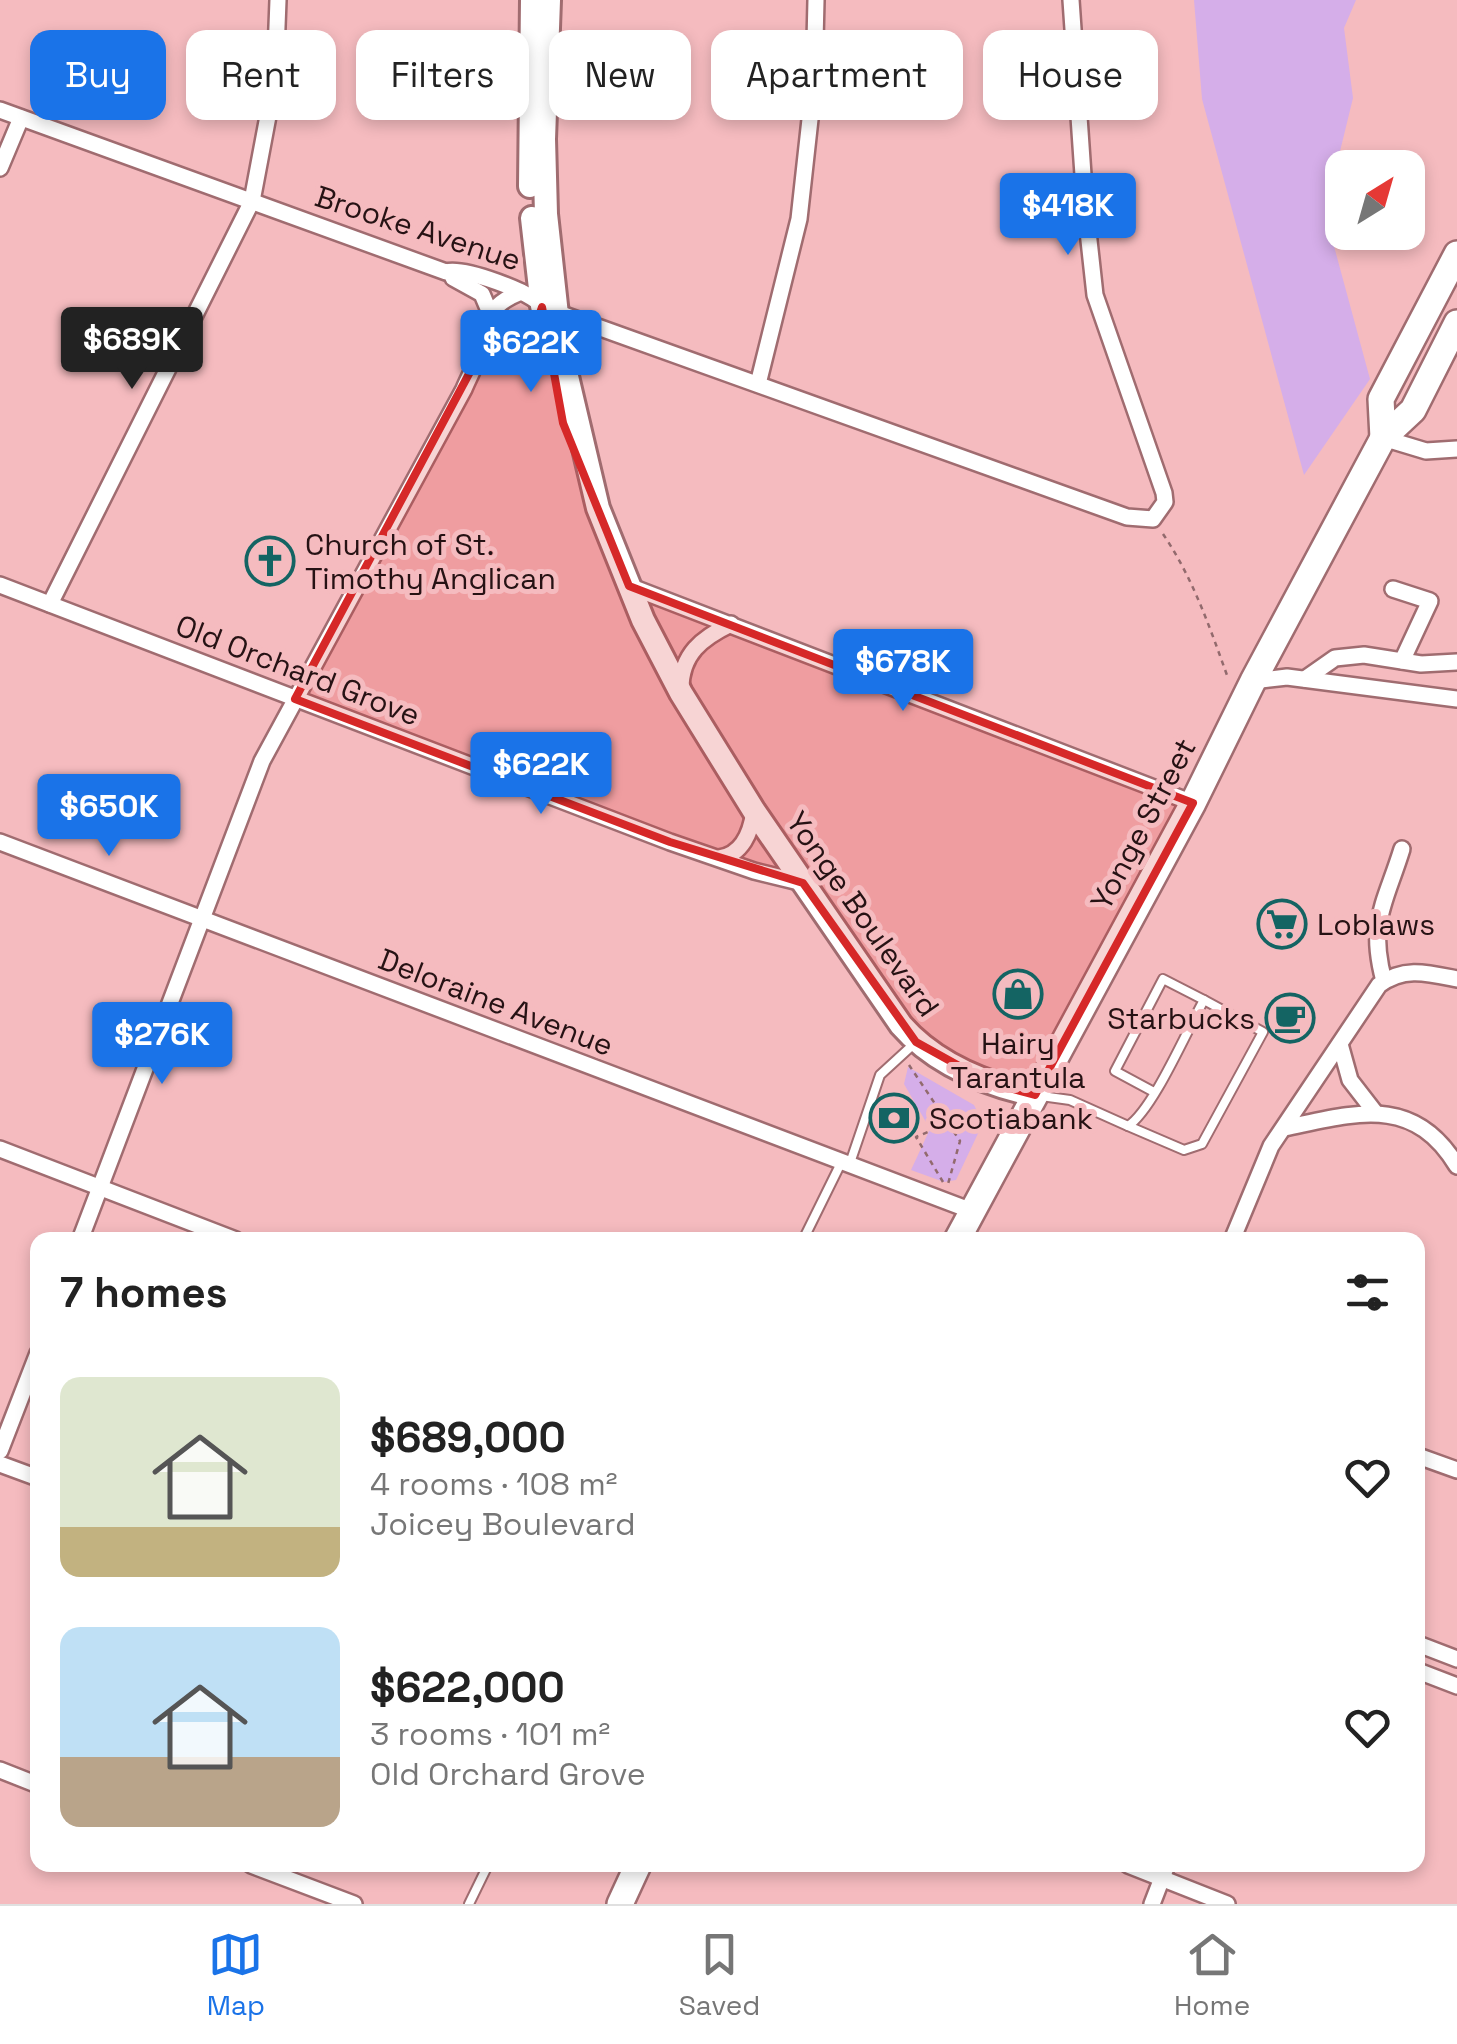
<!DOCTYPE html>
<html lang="en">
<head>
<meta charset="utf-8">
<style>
  body { margin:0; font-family:"Space Grotesk",sans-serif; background:#f2f2f2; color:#222; height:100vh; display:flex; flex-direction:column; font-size:38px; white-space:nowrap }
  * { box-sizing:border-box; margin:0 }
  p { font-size:32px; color:#767676 }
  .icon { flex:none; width:55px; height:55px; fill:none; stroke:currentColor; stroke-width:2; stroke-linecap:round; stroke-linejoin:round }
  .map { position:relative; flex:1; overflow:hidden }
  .panel { position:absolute; left:30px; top:1232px; width:1395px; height:640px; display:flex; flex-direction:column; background:#fff; border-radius:20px; box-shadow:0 5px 15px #0003 }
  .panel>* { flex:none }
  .guide { position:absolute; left:30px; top:30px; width:1398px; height:90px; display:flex; gap:20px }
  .needle { width:65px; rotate:37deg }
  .fabs { position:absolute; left:1325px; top:150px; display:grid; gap:20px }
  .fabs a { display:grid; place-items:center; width:100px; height:100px; border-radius:20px; background:#fff; box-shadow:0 5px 15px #0003; font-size:50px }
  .price { position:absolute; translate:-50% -85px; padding:0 22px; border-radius:10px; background:#1a73e8; color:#fff; font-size:32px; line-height:65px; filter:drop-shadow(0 2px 5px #0008) }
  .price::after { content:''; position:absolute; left:50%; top:60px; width:30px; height:22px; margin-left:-15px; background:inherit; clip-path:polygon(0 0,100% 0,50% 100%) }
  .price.current { background:#222; color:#fff }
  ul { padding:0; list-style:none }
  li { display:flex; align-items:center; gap:30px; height:250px; padding:0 30px }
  li span { display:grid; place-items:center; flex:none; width:280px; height:200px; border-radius:20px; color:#555 }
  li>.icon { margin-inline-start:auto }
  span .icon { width:120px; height:120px; fill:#fffc; stroke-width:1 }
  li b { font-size:42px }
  h2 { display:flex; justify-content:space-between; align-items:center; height:120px; padding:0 30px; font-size:42px }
  .chip { padding:0 35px; border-radius:20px; background:#fff; box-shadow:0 5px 15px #0003; font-size:35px; line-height:90px }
  .chip.current { background:#1a73e8; color:#fff }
  .tab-bar { display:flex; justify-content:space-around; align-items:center; height:140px; border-top:2px solid #e0e0e0; background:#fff; font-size:28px; color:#767676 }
  .tab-bar a { display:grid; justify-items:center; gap:5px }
  .tab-bar .current { color:#1a73e8 }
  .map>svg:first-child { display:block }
  .green { fill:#d5aee9 }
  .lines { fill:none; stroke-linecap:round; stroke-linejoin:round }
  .lane-casing { stroke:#a06c70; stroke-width:12 }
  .street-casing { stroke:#a06c70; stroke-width:20 }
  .secondary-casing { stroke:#a06c70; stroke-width:28 }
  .primary-casing { stroke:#a06c70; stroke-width:30 }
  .path { stroke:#926a6d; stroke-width:2.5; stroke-dasharray:5 5; stroke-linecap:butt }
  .lane { stroke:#fff; stroke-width:8 }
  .street { stroke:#fff; stroke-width:15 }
  .secondary { stroke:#fff; stroke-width:22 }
  .primary { stroke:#fff; stroke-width:25 }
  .marked { fill:#d62828; fill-opacity:0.2; stroke:#d62828; stroke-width:8; stroke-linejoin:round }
  .labels { text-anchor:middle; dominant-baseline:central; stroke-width:10; stroke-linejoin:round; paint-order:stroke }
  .street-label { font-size:30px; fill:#261214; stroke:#f5bbbf }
  .poi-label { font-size:30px; fill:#261214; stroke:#f5bbbf; text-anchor:start }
</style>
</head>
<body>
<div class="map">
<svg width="1457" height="1904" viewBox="0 0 1457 1904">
  <rect width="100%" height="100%" fill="#f5bbbf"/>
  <!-- green -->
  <g class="green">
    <polygon points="1194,0 1356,0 1344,28 1353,98 1325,213 1370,379 1304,475 1202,99"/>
    <polygon points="908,1067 974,1105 983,1123 956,1180 944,1182 911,1170 930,1129 904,1084"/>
  </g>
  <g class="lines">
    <!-- lane casing -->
    <g class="lane-casing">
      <g id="lane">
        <path d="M1041 1096 1070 1100 1128 1126C1153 1110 1187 1030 1204 1000L1163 979 1115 1071 1154 1092"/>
        <polyline points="1128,1126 1184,1150 1202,1144 1263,1032 1204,1000"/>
        <polyline points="849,1166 880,1075 916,1042"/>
        <polyline points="803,1240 841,1163"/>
        <polyline points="469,1904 488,1865"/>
      </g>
    </g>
    <!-- street casing -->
    <g class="street-casing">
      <g id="street">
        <path d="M0 110 446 272C463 267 534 292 542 307L1127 517 1153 519 1165 502 1164 493 1095 295 1085 204 1071 0"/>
        <polyline points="0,168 21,118"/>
        <polyline points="453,278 482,294 490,313"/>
        <polyline points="478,357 490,348 505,329 534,321 542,307"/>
        <polyline points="758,384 799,219 814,83 816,0"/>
        <polyline points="1383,438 1426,451 1457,449"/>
        <polyline points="0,585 670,842 754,871 803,883"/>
        <polyline points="629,586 1193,803"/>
        <polyline points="1393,589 1430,601 1402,661"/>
        <polyline points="50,604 252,201 275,79 278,0"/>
        <polyline points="1305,679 1335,658 1364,655 1421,664 1457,662"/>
        <polyline points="1253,681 1287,677 1457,699"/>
        <path d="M681 689C681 654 702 638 731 624"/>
        <polyline points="0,842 972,1211"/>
        <path d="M719 858C742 855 751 832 754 811"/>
        <path d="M1384 981C1368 922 1385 904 1402 849"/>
        <polyline points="1340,1044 1350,1080 1374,1111"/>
        <path d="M1284 1128C1353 1114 1413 1093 1457 1166"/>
        <polyline points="0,1149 236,1240"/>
        <path d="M80 1240 262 761 464 389C468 379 474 369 477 358 488 324 483 307 521 292"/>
        <path d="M1232 1240 1271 1146 1379 985C1404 966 1428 973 1457 979"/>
        <polyline points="0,1451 38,1353"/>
        <polyline points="1418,1456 1457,1470"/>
        <polyline points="0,1464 38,1478"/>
        <polyline points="1418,1644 1457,1659"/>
        <polyline points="1418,1671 1457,1686"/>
        <polyline points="0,1770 38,1785"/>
        <polyline points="251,1865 354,1904"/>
        <polyline points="1128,1865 1227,1904"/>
        <polyline points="1152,1904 1167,1865"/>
      </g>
    </g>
    <!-- secondary casing -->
    <g class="secondary-casing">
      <g id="secondary">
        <path d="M549 0 544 139 546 214 561 351 598 508 643 620 681 693 754 811 901 1025C935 1064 985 1084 1035 1095"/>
        <polyline points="530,186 532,0"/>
        <polyline points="532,218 542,306"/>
      </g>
    </g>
    <!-- primary casing -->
    <g class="primary-casing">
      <g id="primary">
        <polyline points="1383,438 1381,399 1457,254"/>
        <polyline points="957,1240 1193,803 1253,681 1383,438 1413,410 1457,323"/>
        <polyline points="620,1904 638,1865"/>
      </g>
    </g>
    <!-- path -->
    <g class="path">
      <path d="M1163 534C1193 578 1210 628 1228 678"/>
      <polyline points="909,1065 960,1141 948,1184"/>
      <polyline points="956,1129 981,1115"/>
      <polyline points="943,1182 916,1137 947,1124"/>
    </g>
    <!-- lane -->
    <use href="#lane" class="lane"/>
    <!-- street -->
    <use href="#street" class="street"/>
    <!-- secondary -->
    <use href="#secondary" class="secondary"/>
    <!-- primary -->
    <use href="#primary" class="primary"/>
  </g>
  <!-- marked area -->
  <path class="marked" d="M542 307 563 423 629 586 1193 803 1035 1095 988 1082 916 1042 803 883 670 842 295 699 478 357 511 325 537 322Z"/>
  <!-- icons -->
  <defs>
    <g id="church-ring" transform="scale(2.5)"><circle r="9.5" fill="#f5bbbf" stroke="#146463" stroke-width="1.5"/><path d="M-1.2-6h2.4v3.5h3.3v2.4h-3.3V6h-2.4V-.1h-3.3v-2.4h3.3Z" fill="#146463"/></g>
    <g id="supermarket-ring" transform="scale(2.5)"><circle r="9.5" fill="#f5bbbf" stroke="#146463" stroke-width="1.5"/><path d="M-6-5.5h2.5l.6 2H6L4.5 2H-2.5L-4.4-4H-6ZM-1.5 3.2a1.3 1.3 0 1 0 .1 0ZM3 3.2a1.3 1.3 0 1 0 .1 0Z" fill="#146463"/></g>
    <g id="shop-ring" transform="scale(2.5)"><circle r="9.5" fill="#f5bbbf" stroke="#146463" stroke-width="1.5"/><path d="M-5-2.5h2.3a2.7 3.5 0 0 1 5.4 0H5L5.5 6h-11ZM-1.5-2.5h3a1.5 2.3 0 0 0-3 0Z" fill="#146463"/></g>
    <g id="cafe-ring" transform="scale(2.5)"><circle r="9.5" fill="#f5bbbf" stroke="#146463" stroke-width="1.5"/><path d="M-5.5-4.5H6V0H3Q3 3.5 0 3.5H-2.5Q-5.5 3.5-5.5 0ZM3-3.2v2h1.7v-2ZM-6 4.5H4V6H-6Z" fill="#146463"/></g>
    <g id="bank-ring" transform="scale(2.5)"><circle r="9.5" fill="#f5bbbf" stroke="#146463" stroke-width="1.5"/><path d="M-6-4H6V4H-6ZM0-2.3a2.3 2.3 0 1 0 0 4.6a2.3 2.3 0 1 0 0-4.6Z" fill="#146463"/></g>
  </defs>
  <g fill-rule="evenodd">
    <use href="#church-ring" x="270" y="561"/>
    <use href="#supermarket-ring" x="1282" y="924"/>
    <use href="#shop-ring" x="1018" y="994"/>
    <use href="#cafe-ring" x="1290" y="1018"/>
    <use href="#bank-ring" x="894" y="1118"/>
  </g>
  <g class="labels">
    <!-- street labels -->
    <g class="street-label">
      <text transform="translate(418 228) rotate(18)">Brooke Avenue</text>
      <text transform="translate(298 670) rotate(21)">Old Orchard Grove</text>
      <text transform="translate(1143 824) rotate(-62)">Yonge Street</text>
      <text transform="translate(863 914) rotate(55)">Yonge Boulevard</text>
      <text transform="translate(496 1002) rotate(21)">Deloraine Avenue</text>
    </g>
    <!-- poi labels -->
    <g class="poi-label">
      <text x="305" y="544">Church of St.<tspan x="305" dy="34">Timothy Anglican</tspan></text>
      <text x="1317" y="924">Loblaws</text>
      <text x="1255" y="1018" text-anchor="end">Starbucks</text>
      <text x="1018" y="1043" text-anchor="middle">Hairy<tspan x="1018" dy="34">Tarantula</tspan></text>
      <text x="929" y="1118">Scotiabank</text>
    </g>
  </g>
</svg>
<div class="fabs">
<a><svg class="needle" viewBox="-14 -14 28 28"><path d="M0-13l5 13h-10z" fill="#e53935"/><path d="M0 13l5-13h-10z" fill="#767676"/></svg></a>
</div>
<b class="price" style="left:1068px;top:258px">$418K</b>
<b class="price current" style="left:132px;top:392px">$689K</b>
<b class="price" style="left:531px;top:395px">$622K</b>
<b class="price" style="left:903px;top:714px">$678K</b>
<b class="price" style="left:541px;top:817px">$622K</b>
<b class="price" style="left:109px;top:859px">$650K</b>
<b class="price" style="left:162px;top:1087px">$276K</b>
<div class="guide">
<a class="chip current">Buy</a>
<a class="chip">Rent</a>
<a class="chip">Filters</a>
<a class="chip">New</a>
<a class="chip">Apartment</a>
<a class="chip">House</a>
</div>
<section class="panel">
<h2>7 homes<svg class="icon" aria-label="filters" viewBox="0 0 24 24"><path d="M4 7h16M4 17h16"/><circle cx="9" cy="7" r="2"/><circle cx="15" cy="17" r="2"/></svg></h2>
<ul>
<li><span style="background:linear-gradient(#dfe7d0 75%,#c2b280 0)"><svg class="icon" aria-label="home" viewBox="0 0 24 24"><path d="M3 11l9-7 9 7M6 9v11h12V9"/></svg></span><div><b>$689,000</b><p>4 rooms · 108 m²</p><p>Joicey Boulevard</p></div><svg class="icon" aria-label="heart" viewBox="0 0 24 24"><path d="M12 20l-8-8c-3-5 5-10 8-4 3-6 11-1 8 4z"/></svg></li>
<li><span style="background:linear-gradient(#bfe0f5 65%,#b9a48a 0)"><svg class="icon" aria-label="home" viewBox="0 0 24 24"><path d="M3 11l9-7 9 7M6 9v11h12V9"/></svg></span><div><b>$622,000</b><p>3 rooms · 101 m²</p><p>Old Orchard Grove</p></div><svg class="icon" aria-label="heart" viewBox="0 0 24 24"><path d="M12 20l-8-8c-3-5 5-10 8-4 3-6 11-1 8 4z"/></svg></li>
</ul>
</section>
</div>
<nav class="tab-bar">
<a class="current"><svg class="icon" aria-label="map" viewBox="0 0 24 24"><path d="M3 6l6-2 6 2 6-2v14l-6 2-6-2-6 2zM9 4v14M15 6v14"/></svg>Map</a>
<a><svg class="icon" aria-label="saved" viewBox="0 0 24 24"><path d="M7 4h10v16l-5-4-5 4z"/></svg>Saved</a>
<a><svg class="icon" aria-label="home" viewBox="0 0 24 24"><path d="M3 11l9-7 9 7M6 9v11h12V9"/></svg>Home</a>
</nav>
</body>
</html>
